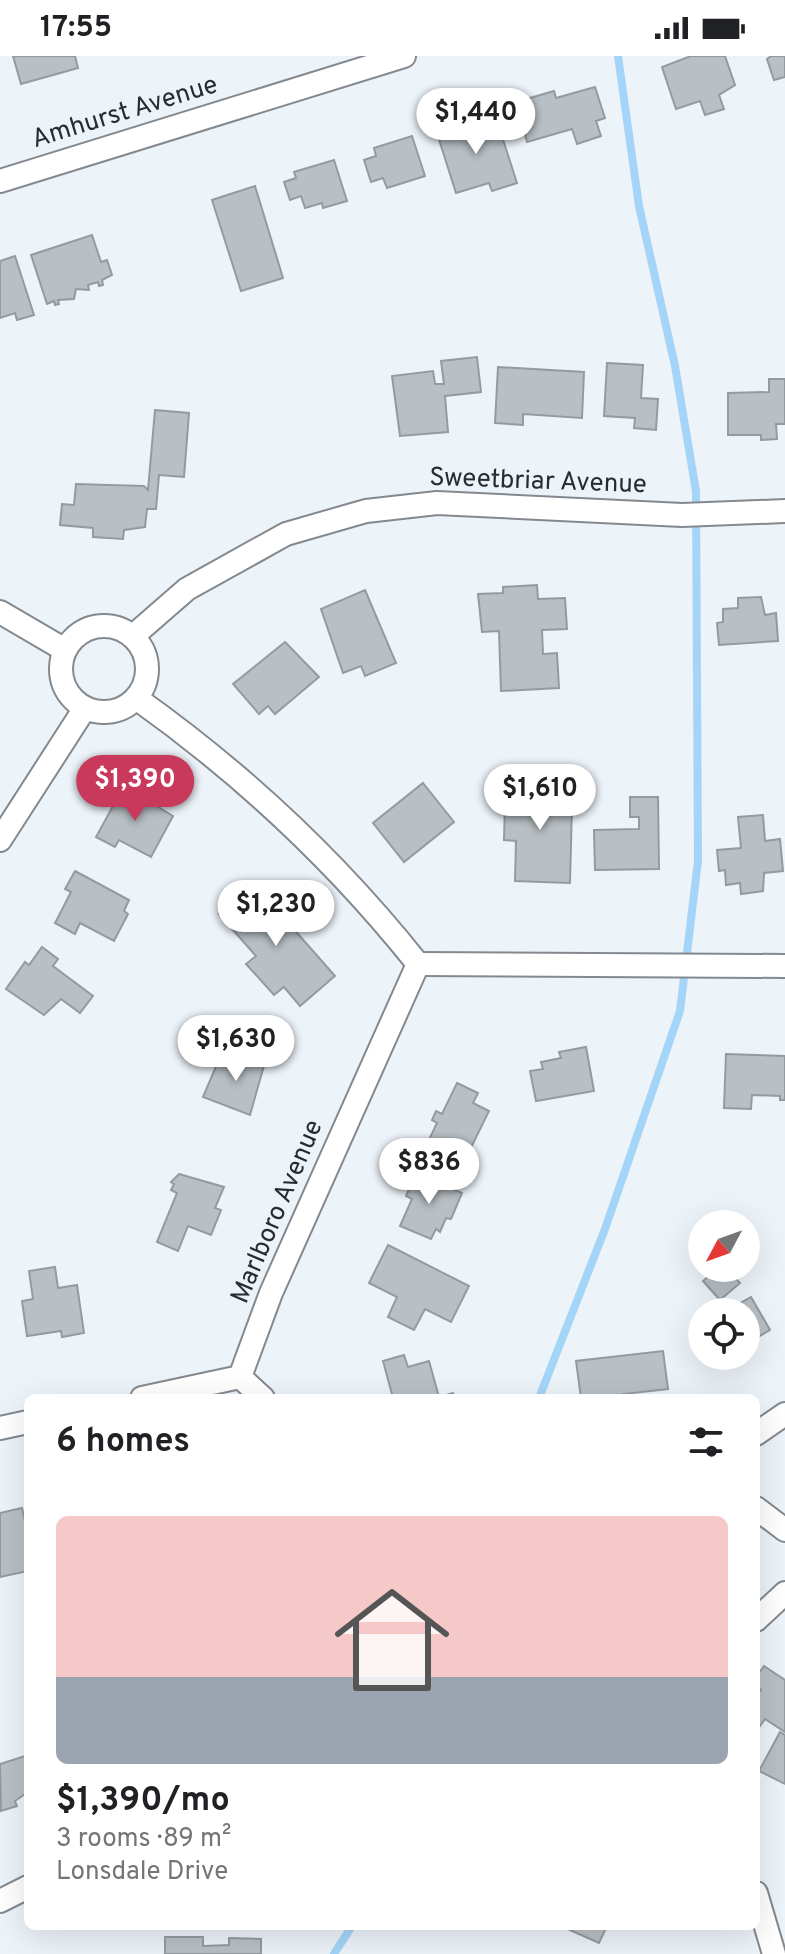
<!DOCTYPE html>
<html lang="en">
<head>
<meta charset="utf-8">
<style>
  body { margin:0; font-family:Overpass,sans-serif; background:#f2f2f2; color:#202124; height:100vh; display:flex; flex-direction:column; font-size:30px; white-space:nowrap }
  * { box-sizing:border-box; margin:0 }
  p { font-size:26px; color:#757577 }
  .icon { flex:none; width:44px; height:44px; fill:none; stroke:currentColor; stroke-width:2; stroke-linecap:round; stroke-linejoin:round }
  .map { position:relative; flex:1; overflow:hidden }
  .sheet { position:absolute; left:24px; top:1338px; width:736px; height:536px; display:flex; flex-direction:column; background:#fff; border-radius:12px; box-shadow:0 8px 32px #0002 }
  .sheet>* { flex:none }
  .needle { width:52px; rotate:229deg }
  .tools { position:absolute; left:688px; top:1154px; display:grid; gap:16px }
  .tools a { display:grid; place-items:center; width:72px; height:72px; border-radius:50%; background:#fff; box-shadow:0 8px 32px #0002; font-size:40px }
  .price { position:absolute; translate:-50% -68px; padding:0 18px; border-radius:28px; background:#fff; color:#222; font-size:26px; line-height:52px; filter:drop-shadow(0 2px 4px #0008) }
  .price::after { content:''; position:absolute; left:50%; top:48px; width:24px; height:18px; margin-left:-12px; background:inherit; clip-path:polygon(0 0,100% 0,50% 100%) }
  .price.on { background:#c8395b; color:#fff }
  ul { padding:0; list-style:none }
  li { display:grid; align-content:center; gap:16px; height:424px; padding:0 32px }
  li span { display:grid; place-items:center; height:248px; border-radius:12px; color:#555 }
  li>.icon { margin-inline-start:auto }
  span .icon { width:144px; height:144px; fill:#fffc; stroke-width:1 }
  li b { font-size:34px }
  h2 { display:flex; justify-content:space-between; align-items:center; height:96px; padding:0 32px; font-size:34px }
  .status { display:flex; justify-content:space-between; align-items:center; height:56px; padding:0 40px; background:#fff; direction:ltr }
  .status svg { height:22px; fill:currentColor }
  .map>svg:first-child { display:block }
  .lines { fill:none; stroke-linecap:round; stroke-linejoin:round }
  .stream { stroke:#a4d5f8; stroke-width:8 }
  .building { fill:#b9c0c5; stroke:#949ba0; stroke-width:2 }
  .street-casing { stroke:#83898e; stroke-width:26 }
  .street { stroke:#fff; stroke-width:22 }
  .labels { text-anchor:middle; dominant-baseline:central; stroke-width:8; stroke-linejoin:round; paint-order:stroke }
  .street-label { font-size:26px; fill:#292c2e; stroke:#ecf3f9 }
</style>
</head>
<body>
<div class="status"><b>17:55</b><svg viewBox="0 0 49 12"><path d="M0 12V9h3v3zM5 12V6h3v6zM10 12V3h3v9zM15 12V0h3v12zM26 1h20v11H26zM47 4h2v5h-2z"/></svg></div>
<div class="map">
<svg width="785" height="1898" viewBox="0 0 785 1898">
  <rect width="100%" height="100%" fill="#ecf3f9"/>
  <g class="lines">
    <!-- stream -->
    <g class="stream">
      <polyline points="539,1342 605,1173 680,955 698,805 696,435 675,310 639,150 618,0"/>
      <polyline points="334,1898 352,1870"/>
    </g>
  </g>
  <!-- building -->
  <g class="building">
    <polygon points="13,0 75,0 78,12 21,28"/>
    <polygon points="725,0 735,29 719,39 724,53 705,59 700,45 676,53 662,11 691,0"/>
    <polygon points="771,0 785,0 785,21 774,24 767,3"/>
    <polygon points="595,31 605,62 596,65 601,80 577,88 572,73 527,86 516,46 554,35 556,42"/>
    <polygon points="482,63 484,69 497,65 517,127 492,135 489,127 456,137 436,74"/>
    <polygon points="412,80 425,120 387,132 383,122 371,126 364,104 376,100 374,92"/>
    <polygon points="334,104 347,145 323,152 322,147 305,152 301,140 290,144 284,126 296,122 294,116"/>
    <polygon points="255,130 283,222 241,235 212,144"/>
    <polygon points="92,179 101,206 107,204 112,219 102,224 103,229 99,230 98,226 88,229 89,234 76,233 74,243 58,244 59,248 55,249 54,245 47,248 31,199"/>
    <polygon points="15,200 34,259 17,264 15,257 0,262 0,205"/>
    <polygon points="477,301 481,336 445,340 448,376 400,380 392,320 433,315 435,328 444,328 441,305"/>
    <polygon points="607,307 643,309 641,342 658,343 656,374 634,372 635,362 604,360"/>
    <polygon points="498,311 584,316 582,362 523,358 523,369 495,367"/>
    <polygon points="769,323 785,323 785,368 776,368 777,383 761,384 761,379 728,379 728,337 769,336"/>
    <polygon points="155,354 189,357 184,421 159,419 156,453 147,453 145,471 124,474 123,483 93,481 93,472 60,469 62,448 74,449 76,428 144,430 148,434"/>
    <polygon points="537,529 538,543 565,542 567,573 542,574 543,598 557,597 559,632 501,635 499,575 482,576 478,538 503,537 503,531"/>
    <polygon points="365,534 396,607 365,620 361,610 343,617 321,553"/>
    <polygon points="761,541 765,559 776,557 778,585 719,589 717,567 723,566 723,553 738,552 738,542"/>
    <polygon points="285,586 319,621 275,658 268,650 259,658 233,628"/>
    <polygon points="520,717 554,719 553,749 572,750 570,827 515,825 516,785 504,784 505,747 519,748"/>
    <polygon points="423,727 454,766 404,806 373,767"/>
    <polygon points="124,730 173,760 151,801 119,784 115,791 96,781"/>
    <polygon points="630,741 658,741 659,813 595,814 594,774 639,773 639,761 630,761"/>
    <polygon points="763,759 765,785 780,783 783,815 764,817 763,835 741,838 740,827 726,829 725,814 719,815 717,794 741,792 738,761"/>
    <polygon points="75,815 129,844 124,855 128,858 114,885 80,867 75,878 55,867 71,836 65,833"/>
    <polygon points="254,828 335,920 300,950 284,931 274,939 246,908 256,900 219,858"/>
    <polygon points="42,891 58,903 53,910 93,940 80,957 61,943 44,959 6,933 25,906 29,909"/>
    <polygon points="586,991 594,1035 536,1045 530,1015 543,1013 541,1006 561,1002 559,996"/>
    <polygon points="242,997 265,1006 250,1059 203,1041 220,1001 238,1007"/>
    <polygon points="726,998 785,1000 785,1044 780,1044 780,1040 752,1039 751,1053 724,1052"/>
    <polygon points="457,1027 478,1037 473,1047 489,1055 464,1106 427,1088 437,1067 432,1064 436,1055 442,1058"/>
    <polygon points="416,1117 462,1137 451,1163 446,1162 440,1176 436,1173 431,1183 400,1170 412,1143 406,1140"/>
    <polygon points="179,1118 224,1131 215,1152 221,1154 211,1179 188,1170 178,1195 157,1186 177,1137 171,1134 174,1128 171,1126"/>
    <polygon points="388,1189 469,1230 451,1266 425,1253 414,1274 388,1261 397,1241 369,1227"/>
    <polygon points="55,1211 58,1232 77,1229 84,1277 62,1281 61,1275 27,1280 22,1245 33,1243 29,1215"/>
    <polygon points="718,1212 726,1212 740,1227 720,1244 703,1225"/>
    <polygon points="751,1241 770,1274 746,1288 746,1256 724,1256"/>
    <polygon points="663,1295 668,1333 623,1338 624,1342 581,1342 576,1305"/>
    <polygon points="404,1299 408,1311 429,1305 439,1341 453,1337 454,1342 393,1342 383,1305"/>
    <polygon points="22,1452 28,1478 28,1515 0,1521 0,1457"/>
    <polygon points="764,1610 785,1624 785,1676 765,1663 760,1670 756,1667 756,1641 761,1634 756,1630 756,1621"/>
    <polygon points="780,1676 785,1679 785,1728 759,1715"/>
    <polygon points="28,1699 28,1736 15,1745 17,1750 1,1755 0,1708"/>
    <polygon points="561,1870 607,1870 599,1887"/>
    <polygon points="165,1881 203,1881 203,1890 229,1889 229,1882 261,1883 261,1898 165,1898"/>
  </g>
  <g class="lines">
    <!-- street casing -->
    <g class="street-casing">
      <g id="street">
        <polyline points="0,125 404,0"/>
        <polyline points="0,556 65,594"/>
        <circle cx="104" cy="613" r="43"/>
        <polyline points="133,580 187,533 286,478 366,455 437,447 682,459 785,455"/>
        <path d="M136 642C243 718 336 805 418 908"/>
        <polyline points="0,784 85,652"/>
        <polyline points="418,908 785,910"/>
        <polyline points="240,1321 263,1342"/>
        <polyline points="142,1342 240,1321 271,1237 418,908"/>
        <polyline points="0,1372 28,1366"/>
        <polyline points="756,1378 785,1358"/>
        <polyline points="756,1452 785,1474"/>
        <polyline points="756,1564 785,1537"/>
        <polyline points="756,1837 774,1898"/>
        <polyline points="0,1845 28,1831"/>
      </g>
    </g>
    <!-- street -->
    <use href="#street" class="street"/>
  </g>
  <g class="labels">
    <!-- street labels -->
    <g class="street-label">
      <text transform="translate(125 57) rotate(-17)">Amhurst Avenue</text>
      <text transform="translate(538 426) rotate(2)">Sweetbriar Avenue</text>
      <text transform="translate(278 1156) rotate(-67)">Marlboro Avenue</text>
    </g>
  </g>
</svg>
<div class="tools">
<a><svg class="needle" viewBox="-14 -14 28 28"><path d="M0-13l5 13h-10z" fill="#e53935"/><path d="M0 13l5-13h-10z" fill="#757577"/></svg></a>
<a><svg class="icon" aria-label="locate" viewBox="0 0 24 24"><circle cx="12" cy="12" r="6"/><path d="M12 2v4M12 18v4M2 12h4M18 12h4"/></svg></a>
</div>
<b class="price" style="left:476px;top:100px">$1,440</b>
<b class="price on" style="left:135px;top:767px">$1,390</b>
<b class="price" style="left:540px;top:776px">$1,610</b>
<b class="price" style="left:276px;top:892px">$1,230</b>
<b class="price" style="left:236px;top:1027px">$1,630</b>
<b class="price" style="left:429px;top:1150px">$836</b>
<section class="sheet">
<h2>6 homes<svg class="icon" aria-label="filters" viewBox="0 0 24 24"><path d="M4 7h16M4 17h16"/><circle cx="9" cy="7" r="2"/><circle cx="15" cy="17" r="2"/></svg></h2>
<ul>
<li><span style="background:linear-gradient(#f6c9c9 65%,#9aa5b1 0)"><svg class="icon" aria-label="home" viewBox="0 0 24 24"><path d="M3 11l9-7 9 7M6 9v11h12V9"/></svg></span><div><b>$1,390/mo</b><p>3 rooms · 89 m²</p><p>Lonsdale Drive</p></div></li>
</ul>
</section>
</div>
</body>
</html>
